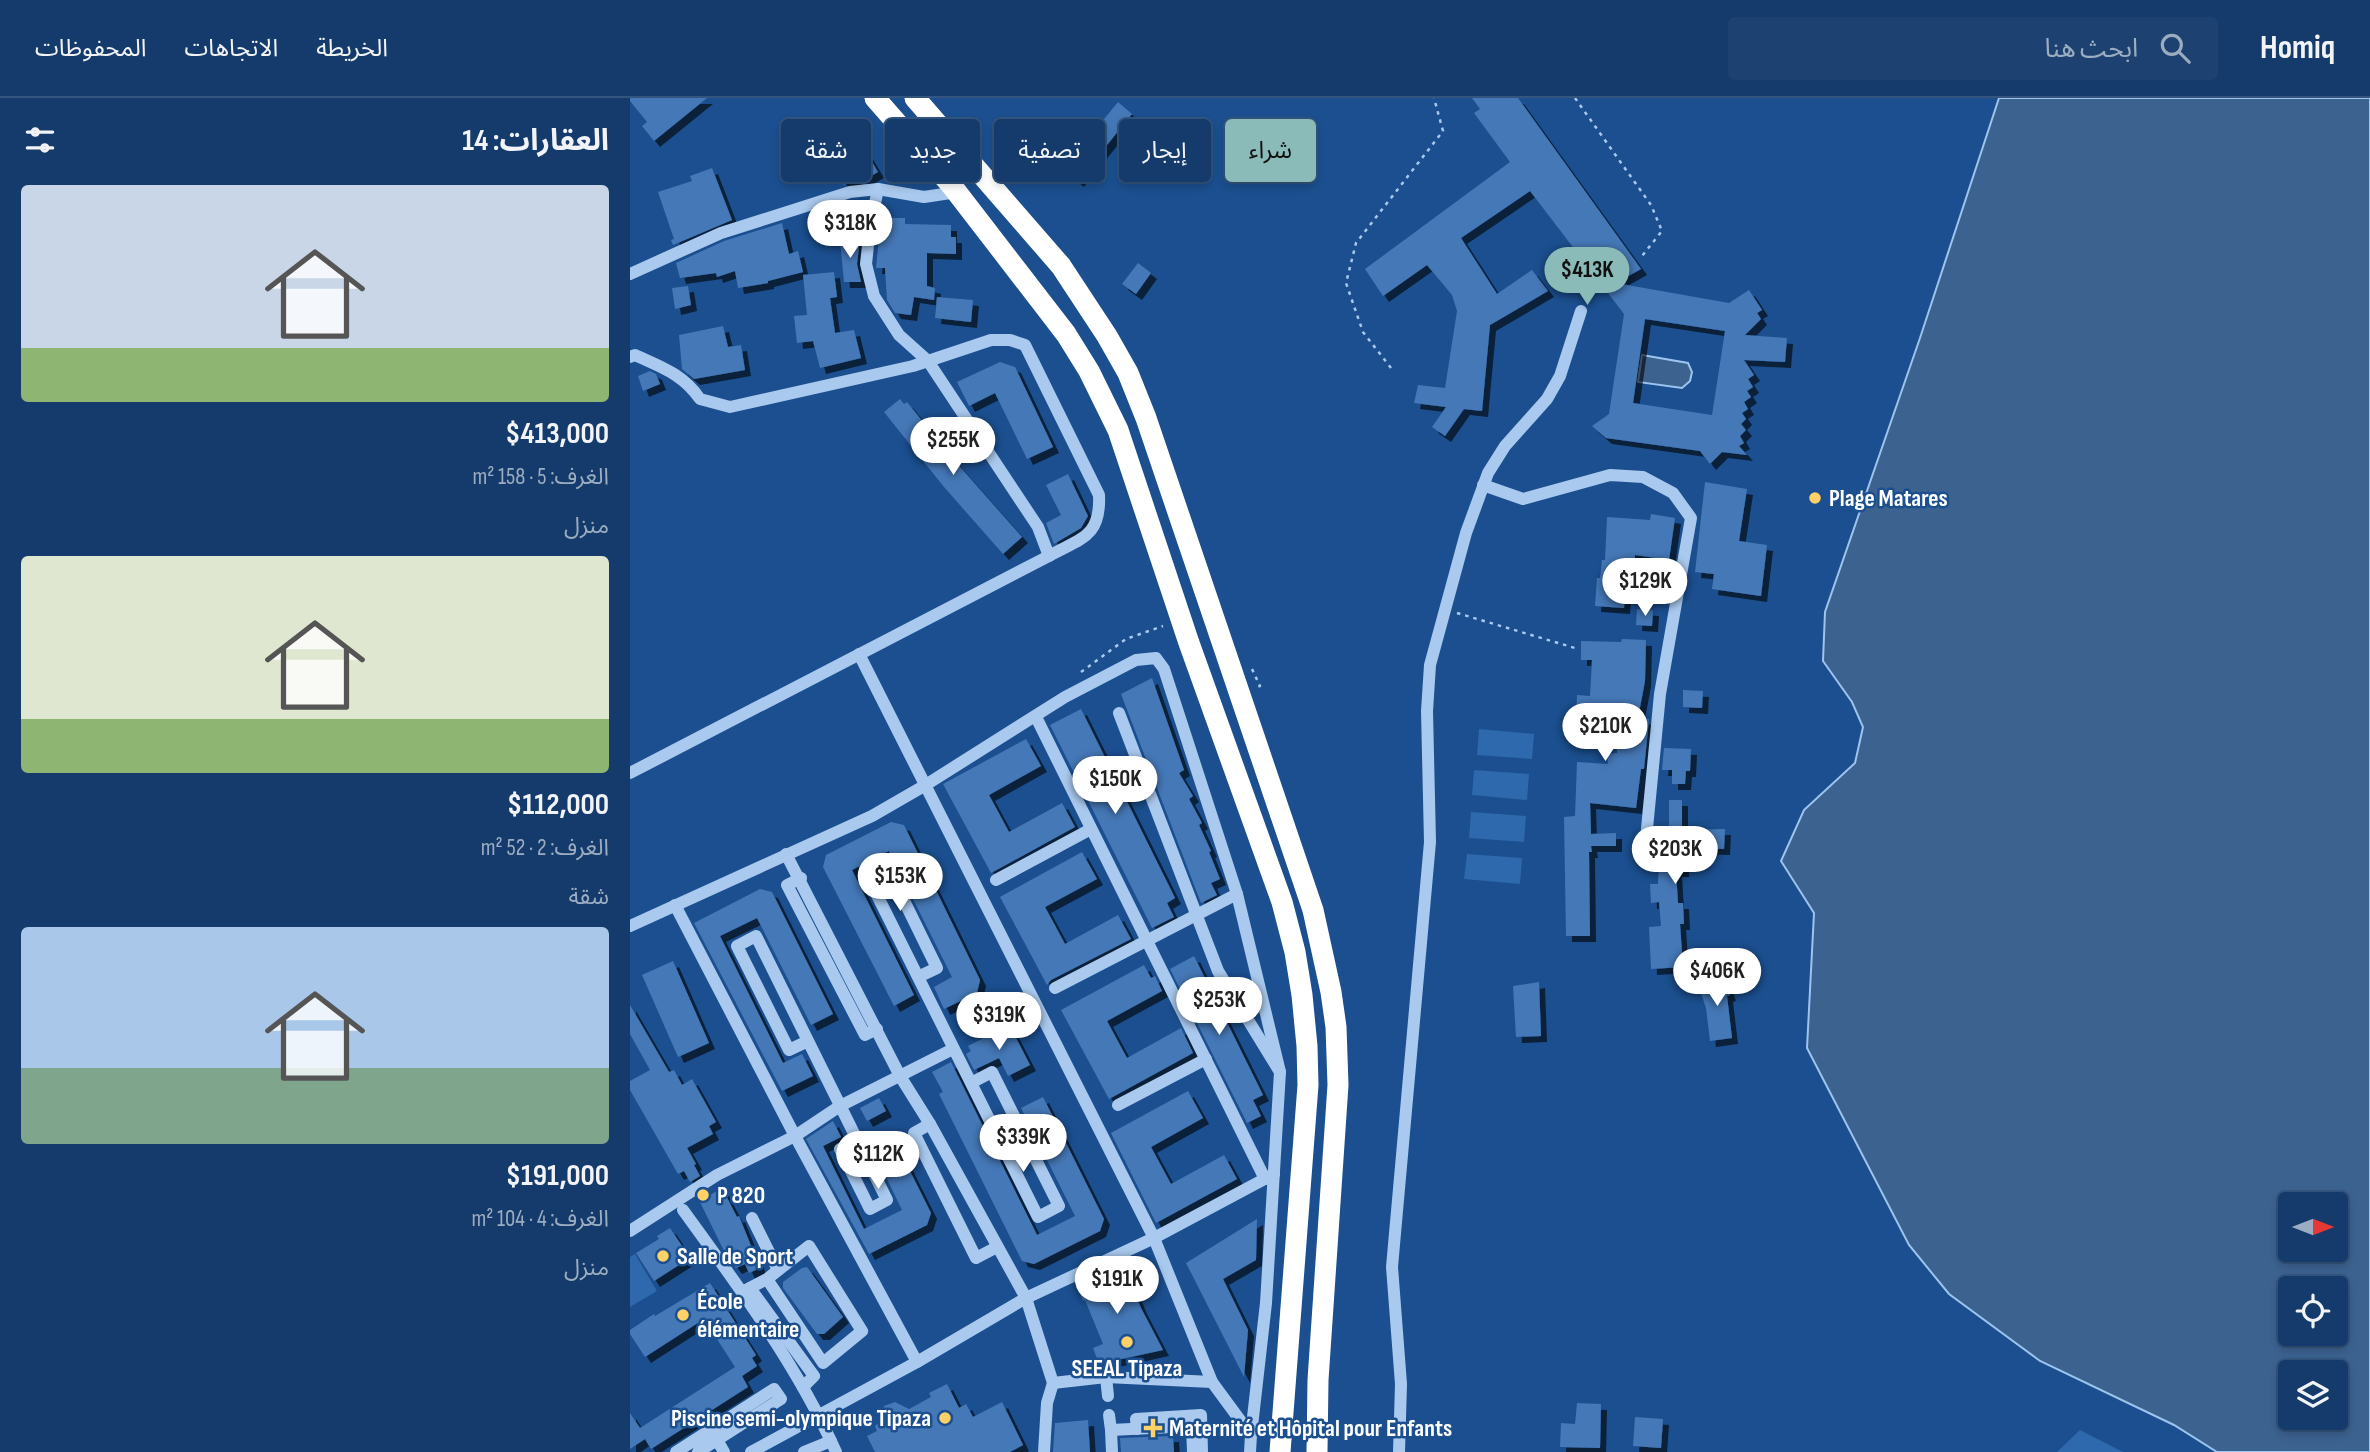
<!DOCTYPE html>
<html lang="ar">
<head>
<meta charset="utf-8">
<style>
  body { margin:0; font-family:"Sofia Sans Condensed","Noto Sans Arabic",sans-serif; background:#1d4271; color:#f1f3f6; direction:rtl; height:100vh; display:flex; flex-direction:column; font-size:26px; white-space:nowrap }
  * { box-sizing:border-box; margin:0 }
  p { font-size:23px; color:#9dadc1 }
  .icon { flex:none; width:38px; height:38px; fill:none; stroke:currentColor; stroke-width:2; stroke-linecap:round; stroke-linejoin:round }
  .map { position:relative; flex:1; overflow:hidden; direction:ltr }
  .panel { display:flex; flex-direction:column; background:#143b6b; width:630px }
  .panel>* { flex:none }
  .guide { position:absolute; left:21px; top:21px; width:665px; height:63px; direction:rtl; display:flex; gap:14px }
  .needle { width:46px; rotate:90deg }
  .buttons { position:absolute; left:1648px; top:1094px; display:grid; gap:14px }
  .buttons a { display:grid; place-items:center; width:70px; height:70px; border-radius:7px; background:#143b6b; box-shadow:0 4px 10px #0003,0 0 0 2px #33557e; font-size:35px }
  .price { position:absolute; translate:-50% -60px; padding:0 16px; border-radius:24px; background:#fff; color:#222; font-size:23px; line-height:46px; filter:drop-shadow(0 2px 4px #0008) }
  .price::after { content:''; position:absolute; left:50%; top:42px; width:21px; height:16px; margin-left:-10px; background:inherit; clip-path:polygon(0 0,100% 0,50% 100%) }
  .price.active { background:#8bbbb9; color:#111 }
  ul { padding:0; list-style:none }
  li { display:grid; align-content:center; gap:14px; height:371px; padding:0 21px }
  li span { display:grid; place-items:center; height:217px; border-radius:7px; color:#555 }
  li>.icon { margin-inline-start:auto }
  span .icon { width:126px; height:126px; fill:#fffc; stroke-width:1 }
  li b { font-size:30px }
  h2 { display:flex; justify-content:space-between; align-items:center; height:84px; padding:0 21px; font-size:30px }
  .chip { padding:0 24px; border-radius:7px; background:#143b6b; box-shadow:0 4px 10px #0003,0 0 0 2px #33557e; font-size:24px; line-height:63px }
  .chip.active { background:#8bbbb9; color:#111 }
  header { display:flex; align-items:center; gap:42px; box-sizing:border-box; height:98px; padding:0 35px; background:#143b6b; border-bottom:2px solid #33557e }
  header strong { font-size:33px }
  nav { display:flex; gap:38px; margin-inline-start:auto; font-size:24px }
  .search { width:490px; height:63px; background:#1d4271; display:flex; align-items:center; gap:18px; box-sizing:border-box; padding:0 24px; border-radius:7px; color:#9dadc1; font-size:26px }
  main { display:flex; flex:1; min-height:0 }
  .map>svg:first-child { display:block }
  .green { fill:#2e69ad }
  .water { fill:#3c6290; stroke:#9cc4f0; stroke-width:2; fill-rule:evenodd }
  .building { fill:#4478b7; fill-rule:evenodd; filter:url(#shadow) }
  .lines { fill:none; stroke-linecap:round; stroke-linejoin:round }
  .path { stroke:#a9c9ee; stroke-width:2.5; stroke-dasharray:3.5 5; stroke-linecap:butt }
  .minor { stroke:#a9c9ee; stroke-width:12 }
  .highway { stroke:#fff; stroke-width:21 }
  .poi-dot { fill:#ffd166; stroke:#1b4f8f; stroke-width:2.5 }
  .labels { text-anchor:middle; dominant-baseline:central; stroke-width:5; stroke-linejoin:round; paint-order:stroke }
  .poi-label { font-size:24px; font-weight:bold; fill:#fff; stroke:#1b4f8f; text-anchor:start }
</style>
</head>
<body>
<header>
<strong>Homiq</strong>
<div class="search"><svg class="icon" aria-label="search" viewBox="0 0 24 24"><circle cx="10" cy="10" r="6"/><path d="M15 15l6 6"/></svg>ابحث هنا</div>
<nav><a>الخريطة</a><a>الاتجاهات</a><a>المحفوظات</a></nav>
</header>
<main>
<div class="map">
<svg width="1740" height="1354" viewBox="0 0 1740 1354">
  <defs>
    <filter id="shadow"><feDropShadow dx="6" dy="6" stdDeviation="0" flood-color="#0009"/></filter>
  </defs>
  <rect width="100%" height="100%" fill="#1b4f8f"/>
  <!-- green -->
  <g class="green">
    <polygon points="849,631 904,636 902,661 847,657"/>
    <polygon points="844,672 899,676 897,702 842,697"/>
    <polygon points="841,714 896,718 894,744 839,740"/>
    <polygon points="837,756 892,760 890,786 834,781"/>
    <polygon points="5,1156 27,1193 0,1209 0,1159"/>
    <polygon points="1450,1332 1493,1354 1427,1354"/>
  </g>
  <!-- water -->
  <g class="water">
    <path d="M1369 0H1740V1354H1587L1544 1327 1410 1263 1319 1196 1279 1147 1177 950 1184 815 1151 763 1174 712 1225 665 1233 629 1222 604 1193 563 1195 514 1290 240ZM1661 1106H1706V1152H1661ZM1661 1190H1706V1236H1661ZM1661 1274H1706V1320H1661Z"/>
    <polygon points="1012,257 1058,265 1062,274 1060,283 1052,290 1008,284"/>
  </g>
  <!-- building -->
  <g class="building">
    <polygon points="0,0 77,0 24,43 12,28 17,24 0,3"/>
    <path d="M842 0H888L1011 171 986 185 1099 205 1119 192 1132 212 1127 215 1131 221 1115 237 1157 240 1155 264 1114 262 1124 277 1118 281 1123 289 1117 293 1121 299 1114 304 1118 311 1112 315 1116 321 1111 326 1116 332 1110 338 1114 345 1109 348 1117 357 1092 354 1080 366 1070 353 976 340 962 328 979 316 994 216 900 93 831 140 867 196 902 172 918 193 860 227 852 313 834 311 815 338 802 329 816 309 784 305 788 287 815 290 827 213 822 197 797 167 753 198 735 171 880 64 844 15 850 11ZM1015 221 1095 233 1082 317 1003 305Z"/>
    <polygon points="488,4 502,16 448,83 433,71"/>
    <polygon points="222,21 229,32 225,35 248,74 232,83 230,79 214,87 201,64 176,79 163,57"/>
    <polygon points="82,70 102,122 43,147 41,142 44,141 28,94 62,83 60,78"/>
    <polygon points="251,120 275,120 275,126 321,127 321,139 326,139 326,156 297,155 297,188 305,190 304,202 284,199 281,217 265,215 257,202 255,170 246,170"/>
    <polygon points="152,125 159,156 168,153 173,174 138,183 138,185 108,190 105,173 87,179 86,175 50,180 46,165 94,143"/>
    <polygon points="230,140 227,166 231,184 214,184 210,142"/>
    <polygon points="508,165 521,175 506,196 492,186"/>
    <polygon points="204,174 207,199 200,200 205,235 224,232 231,260 190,270 183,243 167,245 164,218 177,217 173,177"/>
    <polygon points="58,188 61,207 45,211 42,190"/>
    <polygon points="307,199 343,202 341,224 305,220"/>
    <polygon points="93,228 98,249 111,247 115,272 64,281 52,271 49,237"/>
    <polygon points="370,264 385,269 423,349 397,361 365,295 339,308 327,284"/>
    <polygon points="20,273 26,276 30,286 13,293 8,278"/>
    <polygon points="270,301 274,306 277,304 323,361 392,439 373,456 314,389 254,314"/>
    <polygon points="438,376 458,418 451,430 424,446 416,425 431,417 416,387"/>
    <polygon points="1075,384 1117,391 1109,443 1137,447 1131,498 1082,491 1084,476 1065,474"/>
    <polygon points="1021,416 1045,420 1039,462 1005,457 1005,460 998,460 994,510 965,508 967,480 970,480 972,462 975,462 977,419 1020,422"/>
    <polygon points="1007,511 1023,512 1022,528 1006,527"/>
    <polygon points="992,541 1016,542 1015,583 1008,620 1019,621 1014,671 1011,671 1006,710 960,705 961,736 986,735 986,748 961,748 962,754 959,754 960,838 936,838 934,719 945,718 947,664 978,666 977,656 987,655 987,628 946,626 947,597 960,598 962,562 951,562 951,543 991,544"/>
    <polygon points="522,580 554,672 549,675 563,698 559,701 572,725 569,727 581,753 579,754 590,781 581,785 587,797 571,805 491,596"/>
    <polygon points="1053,592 1073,593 1072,610 1053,609"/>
    <polygon points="451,611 545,800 537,805 544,819 522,830 420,627"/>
    <polygon points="396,641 411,668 359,697 379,734 432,705 445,729 361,775 313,686"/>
    <polygon points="1034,650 1061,651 1060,673 1056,673 1055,686 1042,686 1042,672 1032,672"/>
    <polygon points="1039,702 1052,702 1052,732 1095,731 1094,751 1054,750 1053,773 1046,773 1048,805 1053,805 1054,826 1050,826 1053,869 1021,871 1019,829 1031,828 1029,804 1021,805 1020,786 1028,786 1030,731 1039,731"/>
    <polygon points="261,724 274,727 350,882 347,895 314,911 304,889 322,879 259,753 222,772 284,897 264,908 193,769 196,757"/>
    <polygon points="452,754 467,781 415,809 435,846 488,817 501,841 421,882 417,887 370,799"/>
    <polygon points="130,791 142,794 203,916 181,927 127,820 90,838 153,965 172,956 183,978 152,993 64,825"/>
    <polygon points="564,858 633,997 623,1002 631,1018 617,1025 540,871"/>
    <polygon points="43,863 79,945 48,959 12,877"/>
    <polygon points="514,867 521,880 525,878 532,893 477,923 497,960 551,930 563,955 479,1001 431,912"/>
    <polygon points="1093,878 1100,897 1097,898 1102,940 1080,943 1076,910 1068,886"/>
    <polygon points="909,884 911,938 886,939 883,888"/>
    <polygon points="0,907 39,974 44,972 52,987 62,981 86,1024 79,1028 83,1036 57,1050 66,1066 64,1067 70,1078 60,1084 54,1073 48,1076 0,992 0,983 20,972 0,936"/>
    <polygon points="371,931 383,934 400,967 378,978 369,960 344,972 336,956 341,953 338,948"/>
    <polygon points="321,964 407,1137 445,1118 391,1010 413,999 474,1121 470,1133 404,1166 392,1163 309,996 313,994 302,974"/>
    <polygon points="558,993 573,1020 521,1049 541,1086 594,1057 607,1081 526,1125 481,1035"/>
    <polygon points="249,1000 256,1013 237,1023 230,1010"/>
    <polygon points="203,1023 211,1039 193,1048 234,1131 272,1112 241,1048 262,1037 301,1115 297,1127 239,1156 176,1041"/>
    <polygon points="92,1090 107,1119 109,1118 130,1170 119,1175 115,1166 106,1170 95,1155 68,1100 78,1093 80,1097"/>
    <polygon points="627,1121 626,1162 593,1181 618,1232 614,1279 556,1165"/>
    <polygon points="40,1130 60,1160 24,1183 6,1155 29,1141 27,1138"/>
    <polygon points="486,1167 495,1171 511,1210 533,1252 469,1266 463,1250 473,1246 455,1202 453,1203 446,1186"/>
    <polygon points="177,1169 213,1219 194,1236 187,1236 153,1190 153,1184 172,1170"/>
    <polygon points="80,1185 126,1257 122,1260 127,1268 112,1278 118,1289 21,1351 15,1341 0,1351 0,1315 10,1330 105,1269 74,1221 15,1259 0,1236 0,1232 24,1216 25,1218"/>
    <polygon points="317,1286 329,1310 336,1306 343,1319 372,1304 393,1347 380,1354 245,1354 237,1338 247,1333 245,1328 249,1325 254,1308 265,1304 279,1311 301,1299 299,1295"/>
    <polygon points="947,1305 971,1306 970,1350 930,1349 931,1325 945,1326"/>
    <polygon points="1005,1319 1033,1321 1031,1350 1003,1348"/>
    <polygon points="458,1322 460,1354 423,1354 425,1325"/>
    <polygon points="543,1338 544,1354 491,1354 490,1340"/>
  </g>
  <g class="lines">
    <!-- path -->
    <g class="path">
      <polyline points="945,0 1021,107 1032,133 1012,158"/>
      <polyline points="761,270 733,234 716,185 726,145 813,33 804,0"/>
      <polyline points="827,515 945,550"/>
      <polyline points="622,571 630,588 627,589"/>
      <polyline points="451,574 496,541 533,528"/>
    </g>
    <!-- minor -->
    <g class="minor">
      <polyline points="248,91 240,129 236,166 244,198 269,237 298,263 408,429 419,458"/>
      <polyline points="0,176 91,135 220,94 248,91 294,99 327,94"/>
      <path d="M0 259 5 257C31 269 53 276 70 301L100 309 283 268 361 242H380L395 247 469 397C471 439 451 440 419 458L0 675"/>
      <polyline points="853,387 893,401 980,377 1013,379 1043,395 1061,420 1030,596 1016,741"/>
      <polyline points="229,556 524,1140 644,1076"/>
      <polyline points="489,615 588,873 650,974 636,1205 621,1337"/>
      <polyline points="406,619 635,1081"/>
      <polyline points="156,756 270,978 300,1026 396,1200 423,1285 476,1279 582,1284"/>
      <polyline points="171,780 157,787 235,937 247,931"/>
      <polyline points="366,782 461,731"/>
      <polyline points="45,807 165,1038 287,1264"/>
      <polyline points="0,828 242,718 294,688 435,599 506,562 526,560 534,571 607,796 650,974"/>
      <polyline points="288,879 307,870 259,772 239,781 408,1119 429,1108 362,974 341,985"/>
      <polyline points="425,890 607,796"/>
      <polyline points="178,943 159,952 107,848 126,838 257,1102 240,1111 210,1051 228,1042"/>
      <polyline points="488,1007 576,961"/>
      <polyline points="300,1026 284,1035 346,1160 367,1149"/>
      <path d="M53 1112C109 1189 167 1267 206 1354"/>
      <polyline points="122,1120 148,1172"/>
      <polyline points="0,1133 87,1077 165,1038 210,1008 323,951"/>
      <polyline points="120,1190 184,1278 173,1289"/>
      <polyline points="112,1194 137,1181 179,1148 232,1233 193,1265 137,1181"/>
      <polyline points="476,1279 478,1298"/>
      <polyline points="479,1317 481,1332"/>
      <polyline points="507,1331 506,1321 571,1317 572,1354"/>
      <polyline points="83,1335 94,1354"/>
      <polyline points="46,1354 144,1291 151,1301 68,1354"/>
      <polyline points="121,1354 287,1264 396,1200 524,1140 582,1284 621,1337 620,1354"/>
      <polyline points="174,1354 201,1343"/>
      <polyline points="414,1354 417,1305 423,1285"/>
      <polyline points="482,1354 481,1332 562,1328 563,1354"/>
      <polyline points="769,1354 771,1286 762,1169 800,744 797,613 800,567 836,435 858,375 875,348 917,301 930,278 951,213"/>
    </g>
    <!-- highway -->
    <g class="highway">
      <polyline points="245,0 322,88 436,236 459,273 488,332 559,545 652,804 665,854 672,897 677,948 678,987 650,1354"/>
      <polyline points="285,0 431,168 477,238 498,275 516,320 683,812 701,894 706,929 708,987 688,1282 687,1354"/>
    </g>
  </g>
  <!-- markers -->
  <g class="poi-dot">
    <circle cx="1185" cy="400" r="7"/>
    <circle cx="73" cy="1097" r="7"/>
    <circle cx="33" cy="1158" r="7"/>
    <circle cx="53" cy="1217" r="7"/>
    <circle cx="497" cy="1244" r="7"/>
    <circle cx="315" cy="1320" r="7"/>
    <path d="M519.5 1319.5h7v7h7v7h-7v7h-7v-7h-7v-7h7z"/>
  </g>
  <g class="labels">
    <!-- poi labels -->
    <g class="poi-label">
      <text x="1199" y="400">Plage Matares</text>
      <text x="87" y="1097">P 820</text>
      <text x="47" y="1158">Salle de Sport</text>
      <text x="67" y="1203">École<tspan x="67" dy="28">élémentaire</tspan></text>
      <text x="497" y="1270" text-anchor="middle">SEEAL Tipaza</text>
      <text x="301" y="1320" text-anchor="end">Piscine semi-olympique Tipaza</text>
      <text x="539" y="1330">Maternité et Hôpital pour Enfants</text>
    </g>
  </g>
</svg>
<div class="buttons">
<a><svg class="needle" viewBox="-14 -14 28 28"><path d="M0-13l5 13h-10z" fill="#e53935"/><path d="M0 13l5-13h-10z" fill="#9dadc1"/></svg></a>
<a><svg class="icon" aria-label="locate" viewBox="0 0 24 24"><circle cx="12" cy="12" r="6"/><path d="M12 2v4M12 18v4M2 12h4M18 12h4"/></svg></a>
<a><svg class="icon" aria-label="layers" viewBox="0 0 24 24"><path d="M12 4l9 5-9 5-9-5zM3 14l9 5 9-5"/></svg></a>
</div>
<b class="price" style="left:220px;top:162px">$318K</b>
<b class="price active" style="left:957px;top:209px">$413K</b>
<b class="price" style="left:323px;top:379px">$255K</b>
<b class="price" style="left:1015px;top:520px">$129K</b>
<b class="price" style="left:975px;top:665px">$210K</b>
<b class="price" style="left:485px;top:718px">$150K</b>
<b class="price" style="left:1045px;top:788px">$203K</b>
<b class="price" style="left:270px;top:815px">$153K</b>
<b class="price" style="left:1087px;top:910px">$406K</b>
<b class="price" style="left:589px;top:939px">$253K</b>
<b class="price" style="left:369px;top:954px">$319K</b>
<b class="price" style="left:393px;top:1076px">$339K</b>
<b class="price" style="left:248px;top:1093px">$112K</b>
<b class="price" style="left:487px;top:1218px">$191K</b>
<div class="guide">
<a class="chip active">شراء</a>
<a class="chip">إيجار</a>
<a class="chip">تصفية</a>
<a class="chip">جديد</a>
<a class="chip">شقة</a>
</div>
</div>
<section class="panel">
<h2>العقارات: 14<svg class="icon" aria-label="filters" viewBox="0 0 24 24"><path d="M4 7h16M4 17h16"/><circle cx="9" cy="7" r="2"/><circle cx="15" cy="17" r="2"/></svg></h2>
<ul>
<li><span style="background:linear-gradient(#c9d6e8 75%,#8fb573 0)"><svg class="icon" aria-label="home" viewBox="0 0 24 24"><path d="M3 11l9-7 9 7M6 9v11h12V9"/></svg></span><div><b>$413,000</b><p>الغرف: 5 · 158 m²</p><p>منزل</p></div></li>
<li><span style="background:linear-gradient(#dfe7d0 75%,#8fb573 0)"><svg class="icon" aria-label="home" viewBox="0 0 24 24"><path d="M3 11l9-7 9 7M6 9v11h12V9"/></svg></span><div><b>$112,000</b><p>الغرف: 2 · 52 m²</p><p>شقة</p></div></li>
<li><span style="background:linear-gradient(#a9c7e8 65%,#7fa58c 0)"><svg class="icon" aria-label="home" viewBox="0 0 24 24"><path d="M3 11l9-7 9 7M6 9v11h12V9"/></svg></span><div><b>$191,000</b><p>الغرف: 4 · 104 m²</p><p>منزل</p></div></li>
</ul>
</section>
</main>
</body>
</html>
